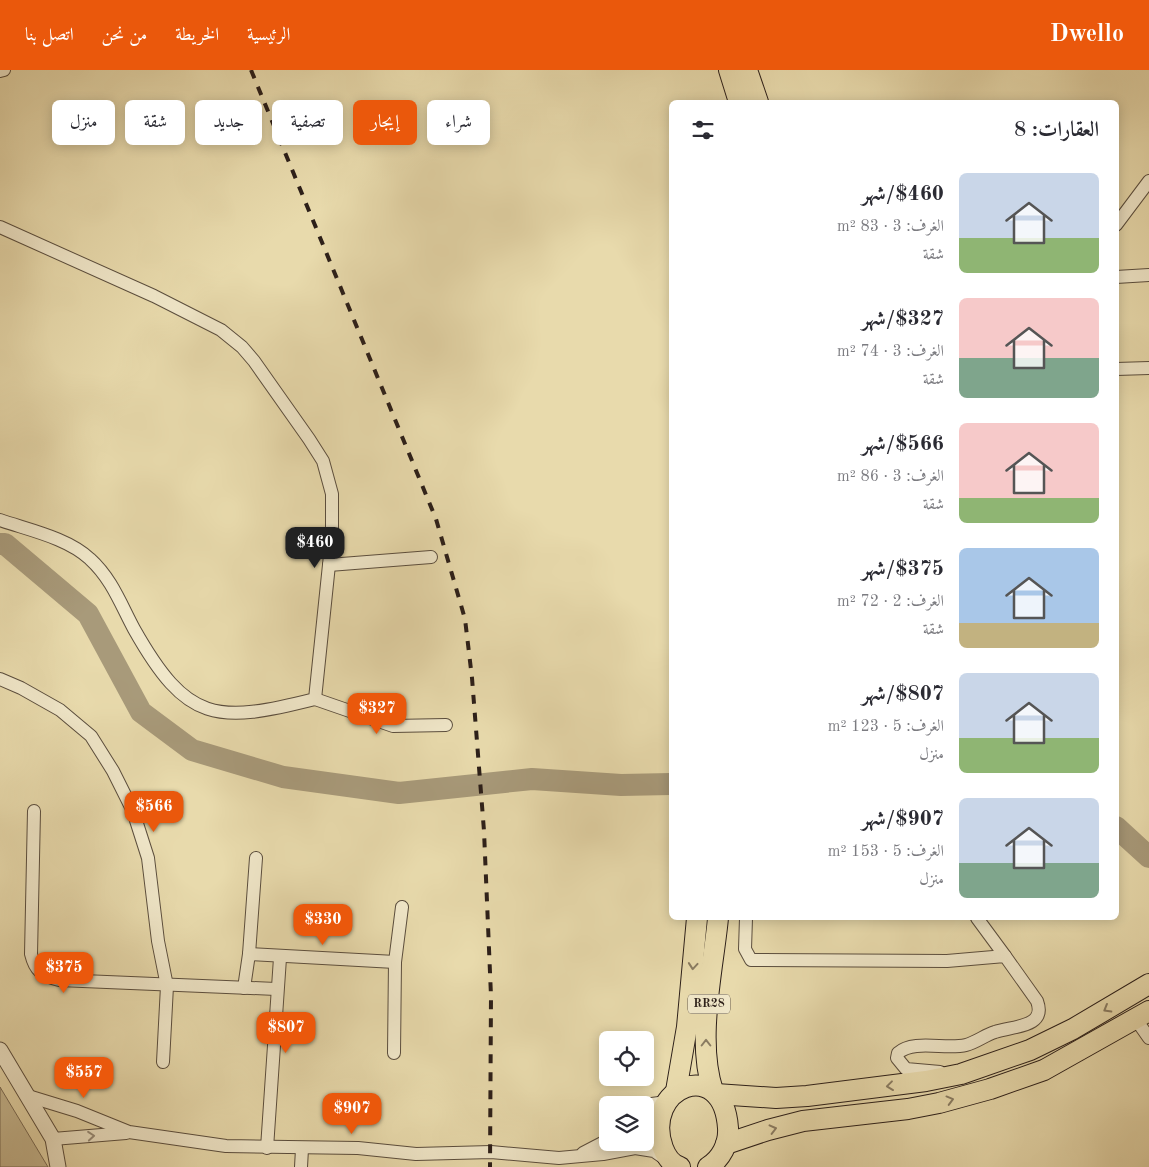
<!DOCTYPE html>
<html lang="ar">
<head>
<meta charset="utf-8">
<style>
  body { margin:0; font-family:"Old Standard TT",Amiri,serif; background:#f2f2f3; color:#2b2b33; direction:rtl; height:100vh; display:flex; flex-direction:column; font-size:19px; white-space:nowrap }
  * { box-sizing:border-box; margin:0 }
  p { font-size:16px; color:#7c7c81 }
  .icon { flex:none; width:28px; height:28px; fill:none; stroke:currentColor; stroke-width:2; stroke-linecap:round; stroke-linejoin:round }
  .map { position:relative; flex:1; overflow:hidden; direction:ltr }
  .sheet { position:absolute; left:669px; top:30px; width:450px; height:820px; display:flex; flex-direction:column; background:#fff; border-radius:8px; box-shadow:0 2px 12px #0003; direction:rtl }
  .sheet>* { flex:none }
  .hud { position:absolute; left:15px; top:30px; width:475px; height:45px; direction:rtl; display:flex; gap:10px }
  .controls { position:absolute; left:599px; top:961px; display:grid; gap:10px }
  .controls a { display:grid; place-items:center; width:55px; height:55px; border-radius:8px; background:#fff; box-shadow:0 2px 12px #0003; font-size:25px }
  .price { position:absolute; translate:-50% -42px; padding:0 11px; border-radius:10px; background:#ea580c; color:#fff; font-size:16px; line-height:32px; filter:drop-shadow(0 1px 2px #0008) }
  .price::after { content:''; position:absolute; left:50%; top:30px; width:15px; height:11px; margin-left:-8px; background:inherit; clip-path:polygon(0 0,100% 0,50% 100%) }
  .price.on { background:#222; color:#fff }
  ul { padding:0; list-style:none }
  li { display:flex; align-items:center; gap:15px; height:125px; padding:0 20px }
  li span { display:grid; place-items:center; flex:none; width:140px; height:100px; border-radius:8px; color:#555 }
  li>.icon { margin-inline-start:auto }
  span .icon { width:60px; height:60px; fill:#fffc; stroke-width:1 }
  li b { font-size:21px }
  h2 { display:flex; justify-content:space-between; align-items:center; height:60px; padding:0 20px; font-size:21px }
  .tag { padding:0 18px; border-radius:8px; background:#fff; box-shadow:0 2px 12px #0003; font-size:18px; line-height:45px }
  .tag.on { background:#ea580c; color:#fff }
  header { display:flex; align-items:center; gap:30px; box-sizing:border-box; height:70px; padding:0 25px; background:#ea580c; color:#fff }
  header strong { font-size:24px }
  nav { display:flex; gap:28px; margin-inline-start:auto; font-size:18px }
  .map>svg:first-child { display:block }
  .green { fill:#c8ba93; stroke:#7a6c56 }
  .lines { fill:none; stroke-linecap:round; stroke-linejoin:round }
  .river { stroke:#a89a7a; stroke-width:22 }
  .minor-casing { stroke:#5b4e3e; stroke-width:14 }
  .tertiary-casing { stroke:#5b4e3e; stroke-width:17 }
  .trunk-casing { stroke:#2c1f19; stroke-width:22 }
  .minor { stroke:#f0e7c9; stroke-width:12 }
  .tertiary { stroke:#f0e7c9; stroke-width:15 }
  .trunk { stroke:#e8daac; stroke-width:20 }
  .rail { stroke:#2c1f19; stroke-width:4; stroke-dasharray:9 9; stroke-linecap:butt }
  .oneway { stroke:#8a7c62 }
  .oneway2 { stroke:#988d7a }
  .labels { text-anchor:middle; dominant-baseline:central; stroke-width:4; stroke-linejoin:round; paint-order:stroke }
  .shield { fill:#f0e7c9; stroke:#675b4e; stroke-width:1 }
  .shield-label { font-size:12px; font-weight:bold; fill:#2c1f19 }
</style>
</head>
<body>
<header>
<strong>Dwello</strong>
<nav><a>الرئيسية</a><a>الخريطة</a><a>من نحن</a><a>اتصل بنا</a></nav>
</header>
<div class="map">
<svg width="1149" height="1097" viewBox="0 0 1149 1097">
  <rect width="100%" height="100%" fill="#e8daac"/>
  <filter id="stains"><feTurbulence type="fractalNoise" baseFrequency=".004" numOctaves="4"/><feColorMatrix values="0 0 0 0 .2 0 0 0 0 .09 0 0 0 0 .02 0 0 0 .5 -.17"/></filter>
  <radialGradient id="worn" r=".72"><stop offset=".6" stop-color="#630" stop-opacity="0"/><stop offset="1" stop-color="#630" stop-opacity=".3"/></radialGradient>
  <!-- green -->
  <polygon class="green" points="0,1017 48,1097 0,1097"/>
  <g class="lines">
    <!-- river -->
    <g class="river">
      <polyline points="0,474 5,474 88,544 141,642 192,680 283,707 399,723 532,709 621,715 671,714"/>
      <polyline points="1116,757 1149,787"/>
    </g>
    <!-- minor casing -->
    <g class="minor-casing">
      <g id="minor">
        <polyline points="0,1 4,0"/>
        <polyline points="1116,155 1149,111"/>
        <path d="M0 157 154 226 221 260 242 277 254 291 309 369 323 391 332 424V466L315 629C216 654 187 653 134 559 121 535 112 509 90 489 68 468 29 460 0 450"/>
        <polyline points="1116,207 1149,205"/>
        <polyline points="1116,299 1149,298"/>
        <polyline points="329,495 431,487"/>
        <polyline points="0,609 21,618 60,640 91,666 113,701 133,741 148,788 158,871 167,916 163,992"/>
        <polyline points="315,629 393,656 446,655"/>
        <path d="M34 741 31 884C35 901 42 906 59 910L276 919"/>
        <path d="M746 848 745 879 751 890 947 891 1005 886 1037 931C1047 958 1012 956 995 962 985 965 977 972 966 975 946 980 914 969 898 983L897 988 906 999 940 1002"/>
        <polyline points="977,848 1005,886"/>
        <polyline points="249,884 395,892"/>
        <polyline points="244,918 249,884 256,788"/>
        <polyline points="1135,948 1149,968"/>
        <polyline points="394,983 395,892 402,837"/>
        <polyline points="28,1026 77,1041 129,1062 226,1076 358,1078 416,1084 491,1082 559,1088 603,1084 635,1078 654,1081 667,1090"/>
        <polyline points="645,1040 652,1034 666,1032"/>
        <polyline points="53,1069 126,1063"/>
        <polyline points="267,1078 280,888"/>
        <polyline points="583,1083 608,1070"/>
        <polyline points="301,1097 302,1079"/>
      </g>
    </g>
    <!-- tertiary casing -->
    <g class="tertiary-casing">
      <polyline id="tertiary" points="0,980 53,1069 58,1097"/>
    </g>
    <!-- trunk casing -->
    <g class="trunk-casing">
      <g id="trunk">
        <polyline points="729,0 739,32"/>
        <polyline points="747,0 758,32"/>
        <polyline points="676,1021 687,957 697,848"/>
        <path d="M713 1021C696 970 713 900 718 848"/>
        <polyline points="716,1024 776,1028 807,1026 926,1011 961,1004 1030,980 1073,959 1149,914"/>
        <polyline points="726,1074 768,1060 803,1051 908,1039 939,1033 990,1019 1044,1000 1149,941"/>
        <path d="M680 1097C671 1094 666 1086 663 1078 641 1017 723 984 728 1058 729 1074 721 1089 708 1097"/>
      </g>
    </g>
    <!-- minor -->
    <use href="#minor" class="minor"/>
    <!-- tertiary -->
    <use href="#tertiary" class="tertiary"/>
    <!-- trunk -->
    <use href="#trunk" class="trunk"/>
    <!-- rail -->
    <polyline class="rail" points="251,0 436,449 465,549 472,608 484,761 491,926 490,1097"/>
  </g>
  <!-- one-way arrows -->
  <defs><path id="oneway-chevron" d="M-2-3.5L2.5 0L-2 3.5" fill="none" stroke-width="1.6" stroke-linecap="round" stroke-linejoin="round" transform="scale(1.25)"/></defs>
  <g class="oneway">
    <use href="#oneway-chevron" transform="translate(693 896) rotate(95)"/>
    <use href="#oneway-chevron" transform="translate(1107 939) rotate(150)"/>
    <use href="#oneway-chevron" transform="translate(706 973) rotate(-90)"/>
    <use href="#oneway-chevron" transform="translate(890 1016) rotate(173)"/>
    <use href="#oneway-chevron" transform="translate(950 1030) rotate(-15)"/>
    <use href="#oneway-chevron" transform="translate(773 1059) rotate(-14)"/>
  </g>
  <use class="oneway2" href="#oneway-chevron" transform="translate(91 1066) rotate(-5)"/>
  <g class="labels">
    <!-- shield labels -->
    <rect class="shield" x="688" y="924.5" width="42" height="19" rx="4"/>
    <g class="shield-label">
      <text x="709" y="934">RR28</text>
    </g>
  </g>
  <rect width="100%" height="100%" filter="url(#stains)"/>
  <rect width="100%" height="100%" fill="url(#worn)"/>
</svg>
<div class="controls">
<a><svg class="icon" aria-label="locate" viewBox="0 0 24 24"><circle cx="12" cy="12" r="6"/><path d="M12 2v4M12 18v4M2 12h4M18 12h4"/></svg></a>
<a><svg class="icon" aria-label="layers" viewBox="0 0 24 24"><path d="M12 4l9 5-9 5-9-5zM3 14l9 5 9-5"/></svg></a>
</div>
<b class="price on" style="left:315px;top:499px">$460</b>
<b class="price" style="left:377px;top:665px">$327</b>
<b class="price" style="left:154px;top:763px">$566</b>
<b class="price" style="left:323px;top:876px">$330</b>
<b class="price" style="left:64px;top:924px">$375</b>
<b class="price" style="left:286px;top:984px">$807</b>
<b class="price" style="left:84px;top:1029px">$557</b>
<b class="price" style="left:352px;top:1065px">$907</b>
<div class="hud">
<a class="tag">شراء</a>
<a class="tag on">إيجار</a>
<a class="tag">تصفية</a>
<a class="tag">جديد</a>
<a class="tag">شقة</a>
<a class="tag">منزل</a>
</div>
<section class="sheet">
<h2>العقارات: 8<svg class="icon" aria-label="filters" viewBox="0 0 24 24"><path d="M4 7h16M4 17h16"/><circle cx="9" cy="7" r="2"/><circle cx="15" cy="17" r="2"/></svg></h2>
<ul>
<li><span style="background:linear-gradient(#c9d6e8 65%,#8fb573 0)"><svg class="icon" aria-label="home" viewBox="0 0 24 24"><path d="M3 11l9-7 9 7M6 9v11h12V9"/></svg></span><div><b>$460/شهر</b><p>الغرف: 3 · 83 m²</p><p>شقة</p></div></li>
<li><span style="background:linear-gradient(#f6c9c9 60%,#7fa58c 0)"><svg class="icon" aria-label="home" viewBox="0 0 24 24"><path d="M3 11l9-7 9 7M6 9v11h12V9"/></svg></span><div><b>$327/شهر</b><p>الغرف: 3 · 74 m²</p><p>شقة</p></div></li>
<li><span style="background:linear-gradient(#f6c9c9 75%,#8fb573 0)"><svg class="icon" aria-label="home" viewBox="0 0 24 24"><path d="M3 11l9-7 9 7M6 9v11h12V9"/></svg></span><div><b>$566/شهر</b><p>الغرف: 3 · 86 m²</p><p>شقة</p></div></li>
<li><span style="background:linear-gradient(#a9c7e8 75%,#c2b280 0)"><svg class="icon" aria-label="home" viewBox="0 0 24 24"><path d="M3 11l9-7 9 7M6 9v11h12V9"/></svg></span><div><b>$375/شهر</b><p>الغرف: 2 · 72 m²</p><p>شقة</p></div></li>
<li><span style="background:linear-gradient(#c9d6e8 65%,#8fb573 0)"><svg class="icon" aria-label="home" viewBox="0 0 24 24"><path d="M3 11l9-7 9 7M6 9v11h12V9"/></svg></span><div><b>$807/شهر</b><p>الغرف: 5 · 123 m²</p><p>منزل</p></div></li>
<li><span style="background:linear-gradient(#c9d6e8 65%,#7fa58c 0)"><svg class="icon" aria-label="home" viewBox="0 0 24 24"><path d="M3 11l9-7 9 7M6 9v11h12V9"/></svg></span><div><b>$907/شهر</b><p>الغرف: 5 · 153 m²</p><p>منزل</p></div></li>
</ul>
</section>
</div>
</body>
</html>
